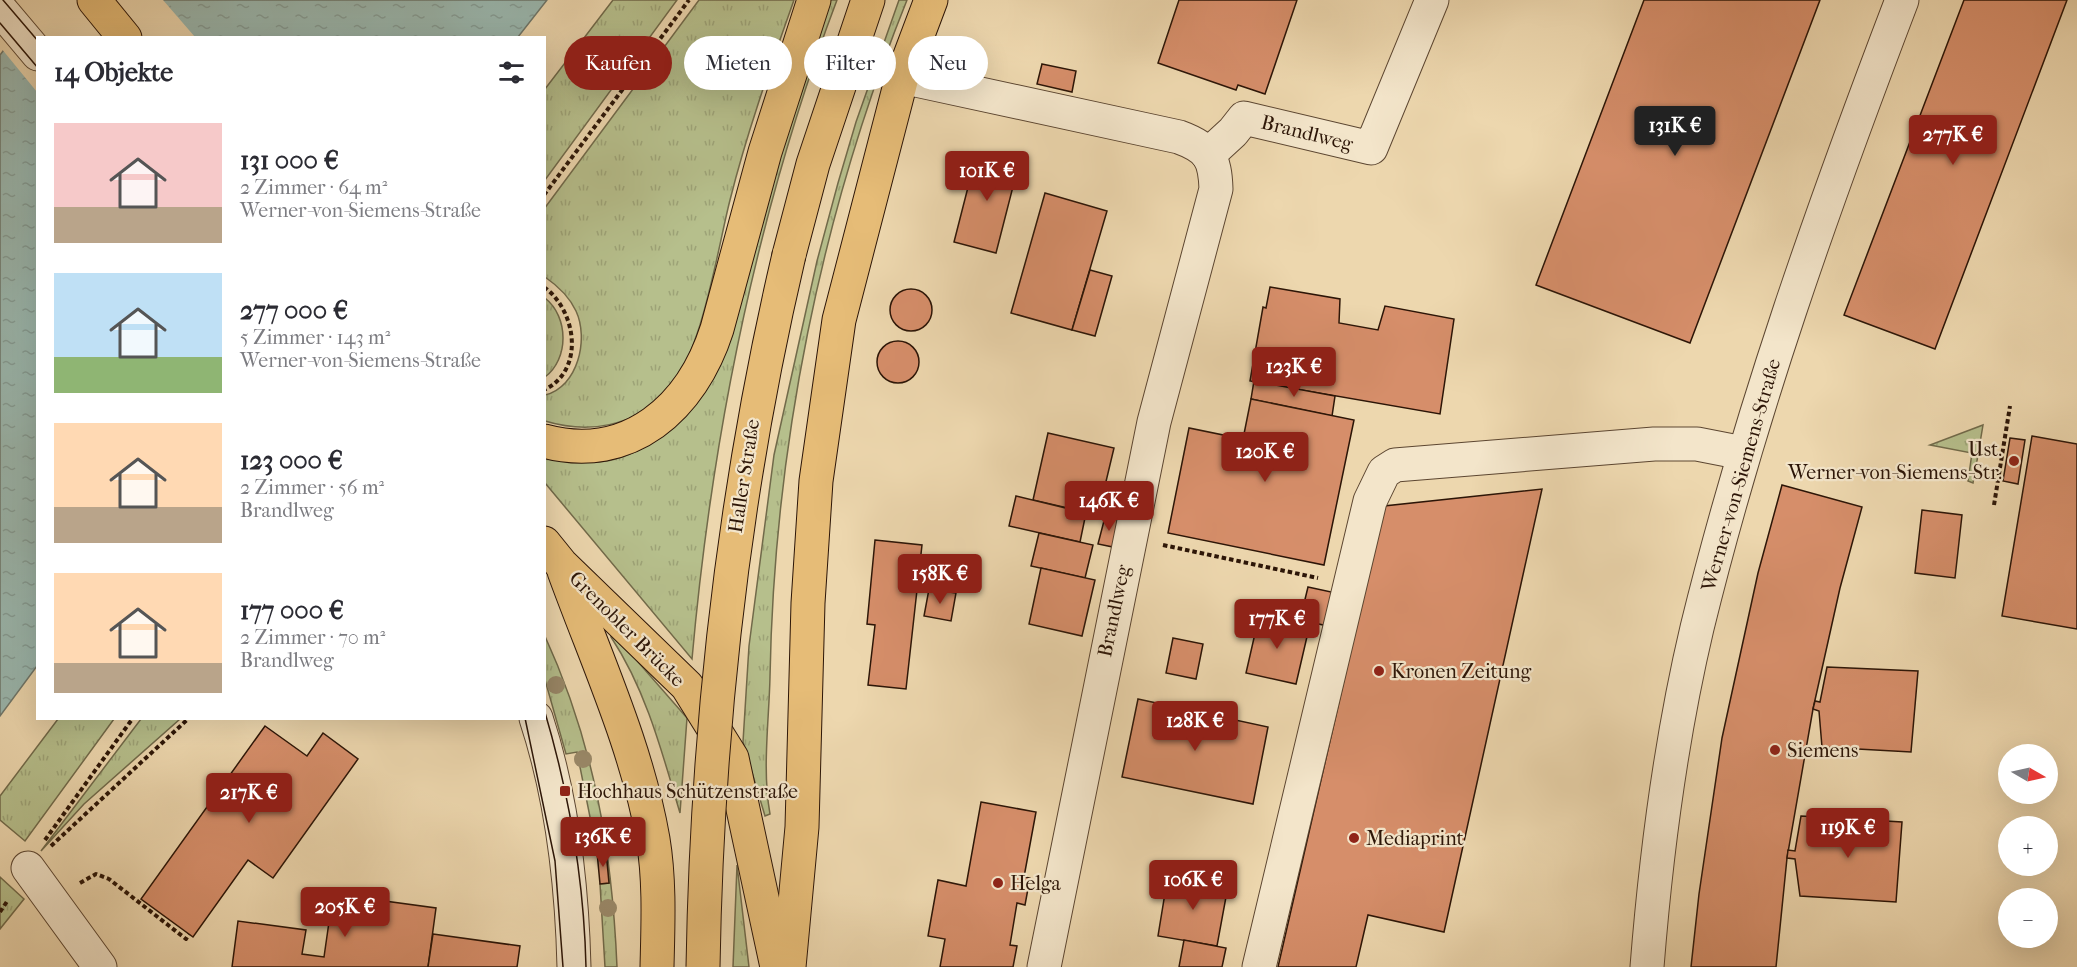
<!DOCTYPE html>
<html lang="de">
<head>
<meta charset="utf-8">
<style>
  body { margin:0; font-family:"IM FELL French Canon",serif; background:#f7f7f7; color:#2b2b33; height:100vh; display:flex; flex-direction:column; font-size:22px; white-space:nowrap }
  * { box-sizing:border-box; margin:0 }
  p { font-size:20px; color:#7c7c81 }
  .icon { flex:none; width:33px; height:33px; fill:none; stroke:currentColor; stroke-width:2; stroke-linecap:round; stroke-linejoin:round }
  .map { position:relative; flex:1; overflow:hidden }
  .drawer { position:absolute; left:36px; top:36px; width:510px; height:684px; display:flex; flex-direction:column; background:#fff; border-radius:0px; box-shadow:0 6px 24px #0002 }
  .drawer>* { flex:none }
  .top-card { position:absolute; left:564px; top:36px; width:570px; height:54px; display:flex; gap:12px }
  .needle { width:39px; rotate:99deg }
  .buttons { position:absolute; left:1998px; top:744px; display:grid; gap:12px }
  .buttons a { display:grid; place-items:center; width:60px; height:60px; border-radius:50%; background:#fff; box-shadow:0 6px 24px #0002; font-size:30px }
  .price { position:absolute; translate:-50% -51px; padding:0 14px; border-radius:6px; background:#8f2418; color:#fff; font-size:20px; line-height:39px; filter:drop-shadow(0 2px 3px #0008) }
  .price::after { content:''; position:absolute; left:50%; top:36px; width:18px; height:14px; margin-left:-9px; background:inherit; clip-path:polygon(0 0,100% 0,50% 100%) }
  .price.on { background:#222; color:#fff }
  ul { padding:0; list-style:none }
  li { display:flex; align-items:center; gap:18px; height:150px; padding:0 18px }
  li span { display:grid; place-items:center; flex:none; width:168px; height:120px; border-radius:0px; color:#555 }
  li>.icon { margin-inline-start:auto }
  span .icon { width:72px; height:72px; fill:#fffc; stroke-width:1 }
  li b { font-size:26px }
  h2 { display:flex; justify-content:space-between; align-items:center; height:72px; padding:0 18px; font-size:26px }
  .tag { padding:0 21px; border-radius:27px; background:#fff; box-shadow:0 6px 24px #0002; font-size:21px; line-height:54px }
  .tag.on { background:#8f2418; color:#fff }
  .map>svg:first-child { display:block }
  .grass { fill:url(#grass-tufts); stroke:#716a4a; stroke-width:1.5 }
  .water { fill:url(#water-ripples); stroke:#6e776c; stroke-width:1.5 }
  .pier { fill:#edd7ae }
  .building { fill:#d68e6a; stroke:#2c1507; stroke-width:1.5 }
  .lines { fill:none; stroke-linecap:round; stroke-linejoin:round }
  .minor-casing { stroke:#5c4631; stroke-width:35 }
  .major-casing { stroke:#2c1507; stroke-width:35 }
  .path { stroke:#2c1507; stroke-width:4; stroke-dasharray:4.5 3; stroke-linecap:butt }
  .minor { stroke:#f3e5ca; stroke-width:33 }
  .major { stroke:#e6bc77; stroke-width:33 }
  .tram { stroke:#2c1507; stroke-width:1.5 }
  .major-bridge-casing { stroke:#2c1507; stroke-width:35; stroke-linecap:butt }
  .major-bridge { stroke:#e6bc77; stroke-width:33 }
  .tree { fill:#998868 }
  .poi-dot { fill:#8f2418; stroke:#f3e5ca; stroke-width:2 }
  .labels { text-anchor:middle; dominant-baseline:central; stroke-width:4.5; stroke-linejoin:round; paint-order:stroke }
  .street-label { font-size:20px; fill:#2c1507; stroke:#f3e5ca }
  .poi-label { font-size:20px; fill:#2c1507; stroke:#f3e5ca; text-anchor:start }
</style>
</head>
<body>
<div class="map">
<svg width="2077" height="967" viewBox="0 0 2077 967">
  <defs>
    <pattern id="grass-tufts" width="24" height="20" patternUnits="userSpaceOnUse" patternTransform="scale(1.5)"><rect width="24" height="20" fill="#b6bf8c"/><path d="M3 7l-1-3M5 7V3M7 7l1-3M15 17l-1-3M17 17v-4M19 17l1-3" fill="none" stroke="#9da377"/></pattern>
    <pattern id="water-ripples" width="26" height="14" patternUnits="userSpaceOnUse" patternTransform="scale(1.5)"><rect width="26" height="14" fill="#9ab8b0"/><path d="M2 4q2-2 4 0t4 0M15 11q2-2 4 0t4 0" fill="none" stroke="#859d96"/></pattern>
  </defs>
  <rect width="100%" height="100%" fill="#edd7ae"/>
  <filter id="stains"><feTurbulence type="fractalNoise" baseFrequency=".00333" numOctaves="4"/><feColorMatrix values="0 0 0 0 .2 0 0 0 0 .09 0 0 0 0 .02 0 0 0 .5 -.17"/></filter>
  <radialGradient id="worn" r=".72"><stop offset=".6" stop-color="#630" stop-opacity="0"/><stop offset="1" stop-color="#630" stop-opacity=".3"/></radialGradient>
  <!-- grass -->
  <g class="grass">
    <polygon points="613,0 677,0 545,180 545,89"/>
    <path d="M699 0H794C771 65 747 132 730 200 717 251 702 356 666 393 633 427 588 434 545 421V395C578 387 589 339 576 311 569 296 558 286 545 277L544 209Z"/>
    <path d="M830 0H837C757 211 712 435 692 659L545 483 544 456C595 469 626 463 668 432Z"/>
    <path d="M899 0H907C821 214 774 447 770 677 769 721 762 770 770 814L765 816 743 742 749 646 774 455 817 261 838 183 856 122Z"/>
    <path d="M545 298C569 317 569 359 545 377Z"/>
    <polygon points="1983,425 1979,449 1982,450 1981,455 1978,455 1973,483 1968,481 1972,453 1930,445"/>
    <path d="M611 631 687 718 680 813C662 752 646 690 611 637Z"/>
    <path d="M544 634C594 743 612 849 617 967H605L600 884 609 883 606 851 597 852 577 752 566 754 545 680Z"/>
    <polygon points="58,719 114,719 25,841 0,820 0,796"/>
    <polygon points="141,719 180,719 84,804 41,851"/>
    <polygon points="737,865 749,967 733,967"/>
    <polygon points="0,877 24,899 0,929"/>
  </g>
  <!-- water -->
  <polygon class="water" points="42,0 547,0 518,37 38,38 37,666 0,716 0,55"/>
  <!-- pier -->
  <polygon class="pier" points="38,0 163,0 195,37 38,38 37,92 1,48"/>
  <!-- building -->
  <g class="building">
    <polygon points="1179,0 1297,0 1265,94 1238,85 1236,90 1158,63"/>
    <polygon points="1644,0 1820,0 1690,343 1536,285"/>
    <polygon points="1964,0 2067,0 1935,349 1844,315"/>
    <polygon points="1042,64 1076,71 1072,92 1037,84"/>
    <polygon points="977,152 1019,163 996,253 954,242"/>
    <polygon points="1045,193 1107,211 1072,330 1011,313"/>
    <polygon points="1090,270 1112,276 1095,336 1072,330"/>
    <polygon points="1270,287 1340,299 1339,323 1378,330 1385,306 1454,319 1440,414 1250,381 1263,307 1266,308"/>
    <circle cx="911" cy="310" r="21"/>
    <circle cx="898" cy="362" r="21"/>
    <polygon points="1254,381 1335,396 1332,416 1251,399"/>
    <polygon points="1251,399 1354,420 1324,565 1168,533 1189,428 1243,439"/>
    <polygon points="1048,433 1114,448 1098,515 1033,500"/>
    <polygon points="2032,436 2077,444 2077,629 2002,616"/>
    <polygon points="2010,438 2025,440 2018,484 2003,481"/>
    <polygon points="1782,485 1862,507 1840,588 1813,709 1787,858 1776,967 1691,967 1699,894 1722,738 1758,573"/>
    <polygon points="1542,489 1444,932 1368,915 1356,967 1278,967 1384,506"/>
    <polygon points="1016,496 1086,513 1080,542 1009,526"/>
    <polygon points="1922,510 1962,515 1955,578 1915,573"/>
    <polygon points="1105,517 1119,520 1113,547 1098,544"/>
    <polygon points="1039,533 1093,545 1085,578 1031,566"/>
    <polygon points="875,540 922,545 906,689 868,685 875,625 867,624"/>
    <polygon points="1041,568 1095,580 1082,636 1029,624"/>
    <polygon points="1308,587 1336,593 1328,626 1300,620"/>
    <polygon points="929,589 956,593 951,621 924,616"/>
    <polygon points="1259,616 1309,628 1296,684 1246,673"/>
    <polygon points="1173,638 1203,644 1196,679 1166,673"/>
    <polygon points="1827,667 1918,671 1911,752 1822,747 1819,711 1813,709 1815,701 1820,702"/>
    <polygon points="1138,699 1268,727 1253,804 1122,777"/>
    <polygon points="265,726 307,756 323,733 358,759 273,878 248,860 193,937 141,899"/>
    <polygon points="981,802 1036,812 1024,877 1030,878 1025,905 1017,903 1010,945 1017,946 1013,967 940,967 945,939 928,936 938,880 966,886"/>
    <polygon points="1801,816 1902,822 1896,902 1800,896 1795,859 1787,858 1788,850 1795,851"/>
    <polygon points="606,851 609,883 600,884 597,852"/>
    <polygon points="1168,875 1228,886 1217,946 1158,936"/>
    <polygon points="333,894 436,908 428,967 232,967 238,921 306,930 302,954 324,957"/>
    <polygon points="433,934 520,946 517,967 428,967"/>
    <polygon points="1184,940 1226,948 1222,967 1179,967"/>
  </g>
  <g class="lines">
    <!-- minor casing -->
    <g class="minor-casing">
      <g id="minor">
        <polyline points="0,9 38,54"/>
        <path d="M902 77 1179 137C1209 148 1215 158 1216 189L1154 422 1044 967"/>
        <polyline points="1208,155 1233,132 1244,118 1371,148 1432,0"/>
        <path d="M536 718C562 797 572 885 574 967"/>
        <polyline points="28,868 100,967"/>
        <polyline points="1259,967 1370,501 1384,472 1395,465 1654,444 1697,444 1743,453"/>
        <path d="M1647 967C1656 854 1671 738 1697 628 1750 412 1823 207 1902 0"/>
      </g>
    </g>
    <!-- major casing -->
    <g class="major-casing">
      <g id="major">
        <polyline points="94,0 125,38"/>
        <polyline points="789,255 813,164 868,0"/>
        <path d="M544 441C630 464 692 407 717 329L765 152 814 0"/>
        <polyline points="544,543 561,564 687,686 732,758 777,967"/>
        <path d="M564 571C596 659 637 747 653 839 660 881 658 925 657 967"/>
        <polyline points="789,967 802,827 808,603 816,481 839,320 902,77 931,0"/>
      </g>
    </g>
    <!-- path -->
    <g class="path">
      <polyline points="544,195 689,0"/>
      <path d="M544 287C576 310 586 370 544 390"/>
      <polyline points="1994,505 2010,406"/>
      <polyline points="1163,545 1318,578"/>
      <polyline points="45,840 133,718"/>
      <polyline points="51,846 189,718"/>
      <polyline points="80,883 96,874 109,879 186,939 189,934"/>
      <polyline points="0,912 8,900"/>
    </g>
    <!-- minor -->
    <use href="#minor" class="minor"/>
    <!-- major -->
    <use href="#major" class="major"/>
    <!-- tram -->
    <g class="tram">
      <polyline points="3,0 38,41"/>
      <polyline points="0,23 38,68"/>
      <path d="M544 709C569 793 584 880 586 967"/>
      <polyline points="525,718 555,861 563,967"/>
    </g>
    <!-- major-bridge casing -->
    <g class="major-bridge-casing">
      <path id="major-bridge" d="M703 967C707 726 734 489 789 255"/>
    </g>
    <!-- major-bridge -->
    <use href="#major-bridge" class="major-bridge"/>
  </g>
  <!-- trees -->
  <g class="tree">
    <circle cx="556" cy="685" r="9"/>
    <circle cx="583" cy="759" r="9"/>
    <circle cx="600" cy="835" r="9"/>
    <circle cx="608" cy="908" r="9"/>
  </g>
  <!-- markers -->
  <g class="poi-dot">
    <circle cx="2014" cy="461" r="6"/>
    <circle cx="1379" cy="671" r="6"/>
    <circle cx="1775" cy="750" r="6"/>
    <rect x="559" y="785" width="12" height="12" rx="3"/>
    <circle cx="1354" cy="838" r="6"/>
    <circle cx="998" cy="883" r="6"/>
  </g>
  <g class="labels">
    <!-- street labels -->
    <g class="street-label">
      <text transform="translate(1307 133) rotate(14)">Brandlweg</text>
      <text transform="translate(1741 475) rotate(-74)">Werner-von-Siemens-Straße</text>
      <text transform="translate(744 476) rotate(-81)">Haller Straße</text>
      <text transform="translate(1114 611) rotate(-78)">Brandlweg</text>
      <text transform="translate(627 629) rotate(45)">Grenobler Brücke</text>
    </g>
    <!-- poi labels -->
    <g class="poi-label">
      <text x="2002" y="449" text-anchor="end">Ust.<tspan x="2002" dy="23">Werner-von-Siemens-Str.</tspan></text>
      <text x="1391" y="671">Kronen Zeitung</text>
      <text x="1787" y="750">Siemens</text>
      <text x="577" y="791">Hochhaus Schützenstraße</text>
      <text x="1366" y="838">Mediaprint</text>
      <text x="1010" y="883">Helga</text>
    </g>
  </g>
  <rect width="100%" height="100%" filter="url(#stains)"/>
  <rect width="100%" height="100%" fill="url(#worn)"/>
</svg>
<div class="buttons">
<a><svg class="needle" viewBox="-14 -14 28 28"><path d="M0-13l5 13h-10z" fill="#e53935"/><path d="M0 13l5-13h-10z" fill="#7c7c81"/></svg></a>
<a>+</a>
<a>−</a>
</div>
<b class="price on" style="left:1675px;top:157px">131K €</b>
<b class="price" style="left:1953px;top:166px">277K €</b>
<b class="price" style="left:987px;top:202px">101K €</b>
<b class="price" style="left:1294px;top:398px">123K €</b>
<b class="price" style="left:1265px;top:483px">120K €</b>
<b class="price" style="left:1109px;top:532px">146K €</b>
<b class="price" style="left:940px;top:605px">158K €</b>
<b class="price" style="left:1277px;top:650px">177K €</b>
<b class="price" style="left:1195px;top:752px">128K €</b>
<b class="price" style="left:249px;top:824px">217K €</b>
<b class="price" style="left:1848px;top:859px">119K €</b>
<b class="price" style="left:603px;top:868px">136K €</b>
<b class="price" style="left:1193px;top:911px">106K €</b>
<b class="price" style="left:345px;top:938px">205K €</b>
<div class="top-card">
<a class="tag on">Kaufen</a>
<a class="tag">Mieten</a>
<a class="tag">Filter</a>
<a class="tag">Neu</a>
</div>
<section class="drawer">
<h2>14 Objekte<svg class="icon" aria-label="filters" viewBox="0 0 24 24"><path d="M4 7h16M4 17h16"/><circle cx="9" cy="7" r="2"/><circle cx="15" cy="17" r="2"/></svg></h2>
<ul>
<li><span style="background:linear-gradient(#f6c9c9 70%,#b9a48a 0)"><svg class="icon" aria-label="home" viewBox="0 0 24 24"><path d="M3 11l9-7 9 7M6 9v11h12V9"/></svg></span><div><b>131 000 €</b><p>2 Zimmer · 64 m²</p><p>Werner-von-Siemens-Straße</p></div></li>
<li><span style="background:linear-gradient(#bfe0f5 70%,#8fb573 0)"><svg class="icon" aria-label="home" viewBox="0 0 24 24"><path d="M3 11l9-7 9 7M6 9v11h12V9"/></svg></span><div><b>277 000 €</b><p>5 Zimmer · 143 m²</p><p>Werner-von-Siemens-Straße</p></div></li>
<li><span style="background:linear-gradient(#ffd9b3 70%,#b9a48a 0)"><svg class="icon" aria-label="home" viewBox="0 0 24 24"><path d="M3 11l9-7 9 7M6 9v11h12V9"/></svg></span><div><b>123 000 €</b><p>2 Zimmer · 56 m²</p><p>Brandlweg</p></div></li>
<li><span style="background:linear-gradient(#ffd9b3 75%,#b9a48a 0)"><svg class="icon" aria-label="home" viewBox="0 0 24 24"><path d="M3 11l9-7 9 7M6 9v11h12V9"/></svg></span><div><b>177 000 €</b><p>2 Zimmer · 70 m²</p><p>Brandlweg</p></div></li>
</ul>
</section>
</div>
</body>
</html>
